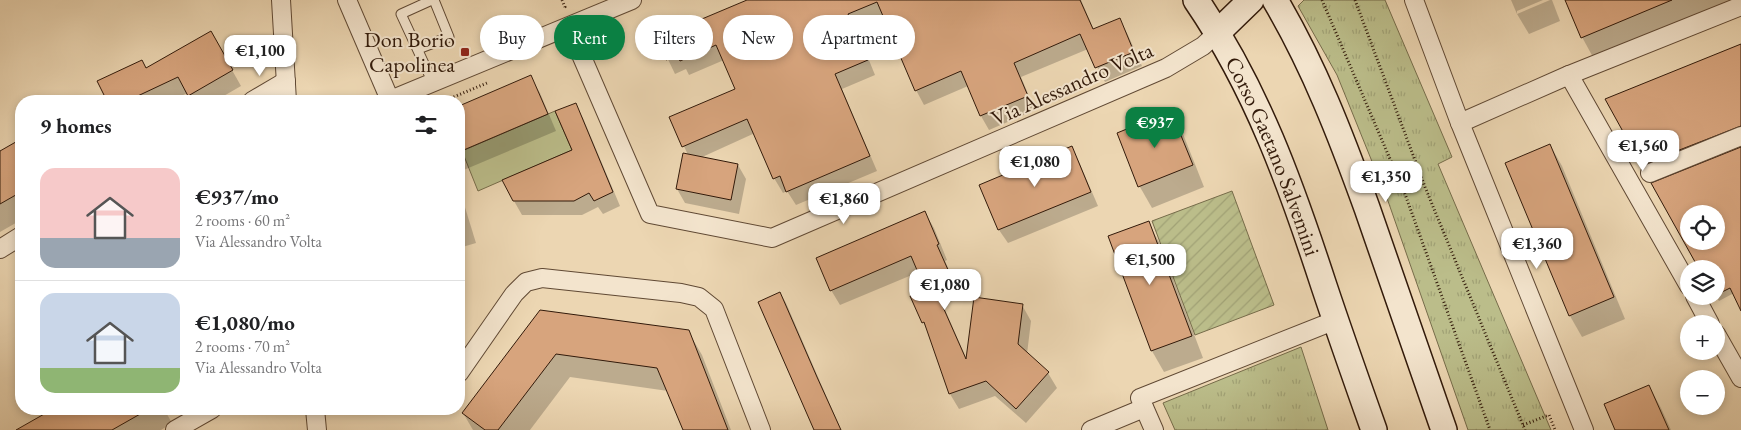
<!DOCTYPE html>
<html lang="en">
<head>
<meta charset="utf-8">
<style>
  body { margin:0; font-family:"EB Garamond",serif; background:#f6f6f6; color:#202124; height:100vh; display:flex; flex-direction:column; font-size:19px; white-space:nowrap }
  * { box-sizing:border-box; margin:0 }
  p { font-size:16px; color:#757577 }
  .icon { flex:none; width:28px; height:28px; fill:none; stroke:currentColor; stroke-width:2; stroke-linecap:round; stroke-linejoin:round }
  .map { position:relative; flex:1; overflow:hidden }
  .drawer { position:absolute; left:15px; top:95px; width:450px; height:320px; display:flex; flex-direction:column; background:#fff; border-radius:20px; box-shadow:0 2px 8px #0003 }
  .drawer>* { flex:none }
  .guide { position:absolute; left:480px; top:15px; width:475px; height:45px; display:flex; gap:10px }
  .controls { position:absolute; left:1680px; top:205px; display:grid; gap:10px }
  .controls a { display:grid; place-items:center; width:45px; height:45px; border-radius:50%; background:#fff; box-shadow:0 2px 8px #0003; font-size:25px }
  .price { position:absolute; translate:-50% -42px; padding:0 11px; border-radius:10px; background:#fff; color:#222; font-size:16px; line-height:32px; filter:drop-shadow(0 1px 2px #0008) }
  .price::after { content:''; position:absolute; left:50%; top:30px; width:15px; height:11px; margin-left:-8px; background:inherit; clip-path:polygon(0 0,100% 0,50% 100%) }
  .price.selected { background:#0b8043; color:#fff }
  ul { padding:0; list-style:none }
  li { display:flex; align-items:center; gap:15px; height:125px; padding:0 25px }
  li+li { border-top:1px solid #e0e0e0 }
  li span { display:grid; place-items:center; flex:none; width:140px; height:100px; border-radius:15px; color:#555 }
  li>.icon { margin-inline-start:auto }
  span .icon { width:60px; height:60px; fill:#fffc; stroke-width:1 }
  li b { font-size:21px }
  h2 { display:flex; justify-content:space-between; align-items:center; height:60px; padding:0 25px; font-size:21px }
  .tag { padding:0 18px; border-radius:22px; background:#fff; box-shadow:0 2px 8px #0003; font-size:18px; line-height:45px }
  .tag.selected { background:#0b8043; color:#fff }
  .map>svg:first-child { display:block }
  .park { fill:url(#park-tufts); stroke:#766c4a }
  .garden { fill:url(#garden-furrows); stroke:#766c4a }
  .pitch { fill:#bbbd8a; stroke:#766c4a }
  .shadow { fill:#0003; fill-rule:evenodd }
  .building { fill:#d7a47d; stroke:#321a0a; fill-rule:evenodd }
  .lines { fill:none; stroke-linecap:round; stroke-linejoin:round }
  .lane-casing { stroke:#604934; stroke-width:11 }
  .street-casing { stroke:#604934; stroke-width:20 }
  .secondary-casing { stroke:#321a0a; stroke-width:28 }
  .path { stroke:#321a0a; stroke-width:3; stroke-dasharray:1 2.5; stroke-linecap:butt }
  .lane { stroke:#f3e4cd; stroke-width:9 }
  .street { stroke:#f3e4cd; stroke-width:18 }
  .secondary { stroke:#f3e4cd; stroke-width:25 }
  .poi-dot { fill:#8f2418; stroke:#f3e4cd; stroke-width:2 }
  .labels { text-anchor:middle; dominant-baseline:central; stroke-width:4; stroke-linejoin:round; paint-order:stroke }
  .poi-label { font-size:22px; fill:#321a0a; stroke:#f3e4cd; text-anchor:end }
  .street-label { font-size:22px; fill:#321a0a; stroke:#f3e4cd }
</style>
</head>
<body>
<div class="map">
<svg width="1741" height="430" viewBox="0 0 1741 430">
  <defs>
    <pattern id="park-tufts" width="24" height="20" patternUnits="userSpaceOnUse" patternTransform="scale(1.25)"><rect width="24" height="20" fill="#bbbd8a"/><path d="M3 7l-1-3M5 7V3M7 7l1-3M15 17l-1-3M17 17v-4M19 17l1-3" fill="none" stroke="#a1a276"/></pattern>
    <pattern id="garden-furrows" width="10" height="10" patternUnits="userSpaceOnUse" patternTransform="scale(1.25)"><rect width="10" height="10" fill="#bbbd8a"/><path d="M-1 1l2-2M0 10L10 0M9 11l2-2" fill="none" stroke="#a1a276"/></pattern>
  </defs>
  <rect width="100%" height="100%" fill="#ecd6b2"/>
  <filter id="stains"><feTurbulence type="fractalNoise" baseFrequency=".004" numOctaves="4"/><feColorMatrix values="0 0 0 0 .2 0 0 0 0 .09 0 0 0 0 .02 0 0 0 .5 -.17"/></filter>
  <radialGradient id="worn" r=".72"><stop offset=".6" stop-color="#630" stop-opacity="0"/><stop offset="1" stop-color="#630" stop-opacity=".3"/></radialGradient>
  <!-- park -->
  <g class="park">
    <polygon points="1304,0 1385,0 1452,157 1438,164 1551,430 1468,430 1388,201 1337,75 1298,6"/>
    <polygon points="1301,347 1328,430 1175,430 1163,403"/>
  </g>
  <!-- garden -->
  <polygon class="garden" points="1232,191 1274,305 1195,335 1152,221"/>
  <!-- pitch -->
  <polygon class="pitch" points="555,111 572,150 478,191 462,151"/>
  <!-- shadow -->
  <g class="shadow">
    <polygon points="750,0 1081,0 1094,30 1119,19 1127,33 1142,66 1105,82 1088,49 1021,77 1035,110 989,130 981,116 968,86 924,105 916,90 884,16 856,28 875,75 842,89 877,171 796,205 787,191 783,193 774,178 755,133 700,158 738,165 746,179 739,214 685,203 677,189 688,155 671,118 737,90 724,60 689,75 686,69 675,74 654,30 690,25"/>
    <polygon points="1511,0 1543,0 1517,11 1517,14"/>
    <polygon points="1550,0 1552,0 1560,21 1529,34 1517,14"/>
    <polygon points="1574,0 1737,0 1594,59 1582,37"/>
    <polygon points="211,33 241,86 215,101 193,101 188,93 169,101 108,101 99,82 146,69"/>
    <polygon points="1741,45 1741,131 1648,175 1607,100"/>
    <polygon points="530,77 540,93 556,131 459,172 459,107"/>
    <polygon points="575,104 583,118 620,206 603,214 598,207 582,215 522,215 514,201 574,151"/>
    <polygon points="1170,113 1183,134 1204,187 1152,208 1140,187 1118,134"/>
    <polygon points="21,141 21,220 0,232 0,153"/>
    <polygon points="1550,145 1562,166 1625,319 1582,337 1570,316"/>
    <polygon points="1071,148 1079,162 1098,206 1008,243 999,230 981,185"/>
    <path d="M1741 153V308L1734 293 1719 301 1716 296V269H1701L1653 184ZM1689 214H1716V241H1689Z"/>
    <polygon points="459,188 476,243 459,248"/>
    <polygon points="925,213 934,228 947,260 945,261 961,297 943,305 967,360 1022,305 1031,321 1027,354 1048,373 1057,388 1026,423 995,396 959,409 950,394 928,332 923,322 927,290 919,272 840,305 831,290"/>
    <polygon points="1148,222 1160,244 1203,358 1164,372 1152,351 1109,237"/>
    <polygon points="780,293 786,303 841,430 816,430"/>
    <polygon points="540,312 688,331 702,355 731,430 684,430 668,391 570,377 530,430 473,430 463,413"/>
    <polygon points="1649,386 1661,408 1671,430 1617,430"/>
    <polygon points="55,409 164,409 172,423 161,430 39,430 34,421"/>
  </g>
  <!-- building -->
  <g class="building">
    <polygon points="747,0 1080,0 1093,29 1120,18 1134,52 1095,68 1080,34 1014,63 1028,96 980,116 961,71 915,91 877,2 848,14 868,60 835,74 870,156 786,192 780,176 773,179 747,119 682,147 669,117 735,89 716,45 680,61 677,56 666,60 652,29 669,21 671,25 688,18 690,24"/>
    <polygon points="1565,0 1672,0 1581,38"/>
    <polygon points="211,31 233,70 188,96 178,77 127,101 107,101 97,81 142,60 146,68"/>
    <polygon points="1741,44 1741,126 1646,163 1642,166 1605,99"/>
    <polygon points="531,75 548,114 459,152 459,106"/>
    <polygon points="576,103 613,192 594,201 589,193 574,201 513,201 502,180 572,150 555,111"/>
    <polygon points="1171,111 1193,165 1138,187 1117,133"/>
    <polygon points="21,139 21,192 0,204 0,151"/>
    <polygon points="1550,144 1614,297 1569,316 1505,163"/>
    <polygon points="1072,146 1091,192 998,230 979,185"/>
    <path d="M1741 147V311L1730 288 1716 295V269H1699L1651 183ZM1689 214H1716V241H1689Z"/>
    <polygon points="683,153 738,164 731,200 676,189"/>
    <polygon points="925,211 939,244 937,245 953,281 935,289 966,359 974,297 1023,304 1018,344 1049,372 1016,409 986,381 949,394 924,322 922,323 910,296 925,289 911,256 830,291 816,258"/>
    <polygon points="1149,221 1192,336 1151,351 1108,236"/>
    <polygon points="780,292 817,377 841,430 814,430 758,302"/>
    <polygon points="540,310 689,330 728,430 683,430 657,368 556,354 498,430 485,430 462,413"/>
    <polygon points="1649,385 1669,430 1615,430 1604,404"/>
    <polygon points="53,409 149,409 112,430 16,430"/>
  </g>
  <g class="lines">
    <!-- lane casing -->
    <g class="lane-casing">
      <g id="lane">
        <polyline points="432,0 401,14 433,83"/>
        <polyline points="418,49 449,37 434,0"/>
      </g>
    </g>
    <!-- street casing -->
    <g class="street-casing">
      <g id="street">
        <polyline points="281,0 287,101"/>
        <polyline points="347,0 390,100"/>
        <polyline points="1414,0 1460,123 1584,430"/>
        <polyline points="569,27 650,214 772,238 1166,68 1203,46 1217,33"/>
        <polyline points="1569,75 1689,286"/>
        <polyline points="252,101 286,81"/>
        <polyline points="388,101 632,0"/>
        <polyline points="1460,123 1569,75 1741,6"/>
        <polyline points="1650,173 1741,136"/>
        <polyline points="0,249 21,236"/>
        <polyline points="1695,296 1710,324"/>
        <polyline points="1716,334 1741,378"/>
        <polyline points="459,373 514,294 526,282 542,278 681,293 699,297 714,309 761,430"/>
        <polyline points="315,409 317,430"/>
        <polyline points="175,430 212,409"/>
        <polyline points="1091,430 1144,408"/>
        <polyline points="1154,430 1140,398 1336,320"/>
      </g>
    </g>
    <!-- secondary casing -->
    <g class="secondary-casing">
      <g id="secondary">
        <path id="s1" d="M1196 0C1257 89 1291 185 1324 286 1340 334 1357 382 1374 430"/>
        <path d="M1275 0C1314 66 1341 136 1367 208 1393 281 1418 356 1444 430"/>
        <polyline points="1217,33 1251,0"/>
      </g>
    </g>
    <!-- path -->
    <g class="path">
      <polyline points="562,0 565,7 564,8"/>
      <polyline points="1322,0 1405,194 1490,430"/>
      <polyline points="1355,0 1425,187 1525,430"/>
      <polyline points="444,101 487,83"/>
      <polyline points="1523,425 1549,415 1555,430"/>
    </g>
    <!-- lane -->
    <use href="#lane" class="lane"/>
    <!-- street -->
    <use href="#street" class="street"/>
    <!-- secondary -->
    <use href="#secondary" class="secondary"/>
  </g>
  <!-- markers -->
  <rect class="poi-dot" x="460" y="47" width="10" height="10" rx="2.5"/>
  <g class="labels">
    <!-- poi labels -->
    <g class="poi-label">
      <text x="455" y="39">Don Borio<tspan x="455" dy="25">Capolinea</tspan></text>
    </g>
    <!-- street labels -->
    <g class="street-label">
      <text transform="translate(1072 84) rotate(-24)">Via Alessandro Volta</text>
      <text stroke="none"><textPath href="#s1" startOffset="175">Corso Gaetano Salvemini</textPath></text>
    </g>
  </g>
  <rect width="100%" height="100%" filter="url(#stains)"/>
  <rect width="100%" height="100%" fill="url(#worn)"/>
</svg>
<div class="controls">
<a><svg class="icon" aria-label="locate" viewBox="0 0 24 24"><circle cx="12" cy="12" r="6"/><path d="M12 2v4M12 18v4M2 12h4M18 12h4"/></svg></a>
<a><svg class="icon" aria-label="layers" viewBox="0 0 24 24"><path d="M12 4l9 5-9 5-9-5zM3 14l9 5 9-5"/></svg></a>
<a>+</a>
<a>−</a>
</div>
<b class="price" style="left:260px;top:77px">€1,100</b>
<b class="price selected" style="left:1155px;top:149px">€937</b>
<b class="price" style="left:1643px;top:172px">€1,560</b>
<b class="price" style="left:1035px;top:188px">€1,080</b>
<b class="price" style="left:1386px;top:203px">€1,350</b>
<b class="price" style="left:844px;top:225px">€1,860</b>
<b class="price" style="left:1537px;top:270px">€1,360</b>
<b class="price" style="left:1150px;top:286px">€1,500</b>
<b class="price" style="left:945px;top:311px">€1,080</b>
<div class="guide">
<a class="tag">Buy</a>
<a class="tag selected">Rent</a>
<a class="tag">Filters</a>
<a class="tag">New</a>
<a class="tag">Apartment</a>
</div>
<section class="drawer">
<h2>9 homes<svg class="icon" aria-label="filters" viewBox="0 0 24 24"><path d="M4 7h16M4 17h16"/><circle cx="9" cy="7" r="2"/><circle cx="15" cy="17" r="2"/></svg></h2>
<ul>
<li><span style="background:linear-gradient(#f6c9c9 70%,#9aa5b1 0)"><svg class="icon" aria-label="home" viewBox="0 0 24 24"><path d="M3 11l9-7 9 7M6 9v11h12V9"/></svg></span><div><b>€937/mo</b><p>2 rooms · 60 m²</p><p>Via Alessandro Volta</p></div></li>
<li><span style="background:linear-gradient(#c9d6e8 75%,#8fb573 0)"><svg class="icon" aria-label="home" viewBox="0 0 24 24"><path d="M3 11l9-7 9 7M6 9v11h12V9"/></svg></span><div><b>€1,080/mo</b><p>2 rooms · 70 m²</p><p>Via Alessandro Volta</p></div></li>
</ul>
</section>
</div>
</body>
</html>
